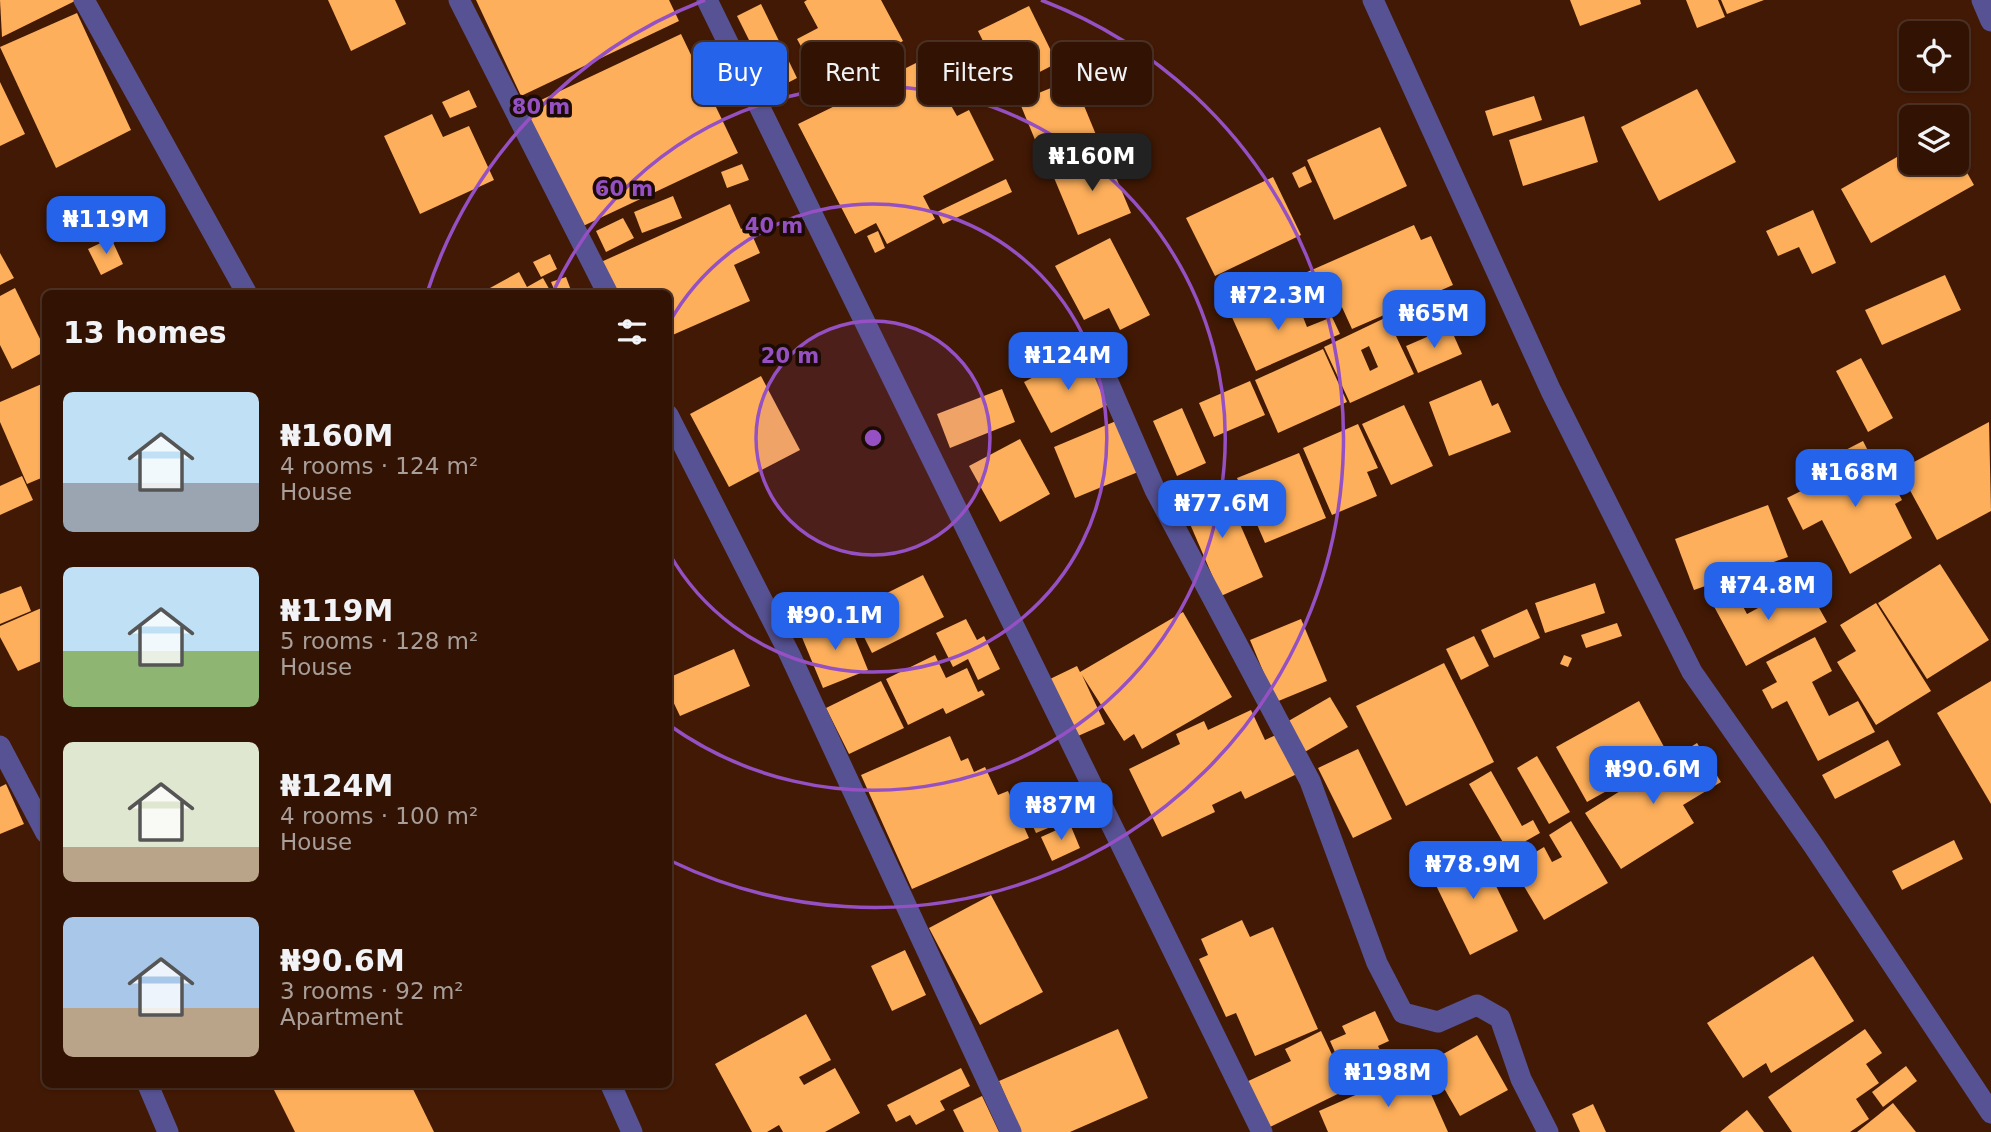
<!DOCTYPE html>
<html lang="en">
<head>
<meta charset="utf-8">
<style>
  body { margin:0; font-family:"DejaVu Sans",sans-serif; background:#3d2012; color:#f1f3f6; height:100vh; display:flex; flex-direction:column; font-size:26px; white-space:nowrap }
  * { box-sizing:border-box; margin:0 }
  p { font-size:23px; color:#a89e9a }
  .icon { flex:none; width:38px; height:38px; fill:none; stroke:currentColor; stroke-width:2; stroke-linecap:round; stroke-linejoin:round }
  .map { position:relative; flex:1; overflow:hidden }
  .panel { position:absolute; left:42px; top:290px; width:630px; height:798px; display:flex; flex-direction:column; background:#321303; border-radius:10px; box-shadow:0 2px 5px #0004,0 0 0 2px #4d3225 }
  .panel>* { flex:none }
  .hud { position:absolute; left:693px; top:42px; width:665px; height:63px; display:flex; gap:14px }
  .buttons { position:absolute; left:1899px; top:21px; display:grid; gap:14px }
  .buttons a { display:grid; place-items:center; width:70px; height:70px; border-radius:10px; background:#321303; box-shadow:0 2px 5px #0004,0 0 0 2px #4d3225; font-size:35px }
  .price { position:absolute; translate:-50% -60px; padding:0 16px; border-radius:14px; background:#2563eb; color:#fff; font-size:23px; line-height:46px; filter:drop-shadow(0 2px 4px #0008) }
  .price::after { content:''; position:absolute; left:50%; top:42px; width:21px; height:16px; margin-left:-10px; background:inherit; clip-path:polygon(0 0,100% 0,50% 100%) }
  .price.on { background:#222; color:#fff }
  ul { padding:0; list-style:none }
  li { display:flex; align-items:center; gap:21px; height:175px; padding:0 21px }
  li span { display:grid; place-items:center; flex:none; width:196px; height:140px; border-radius:10px; color:#555 }
  li>.icon { margin-inline-start:auto }
  span .icon { width:84px; height:84px; fill:#fffc; stroke-width:1 }
  li b { font-size:30px }
  h2 { display:flex; justify-content:space-between; align-items:center; height:84px; padding:0 21px; font-size:30px }
  .pill { padding:0 24px; border-radius:10px; background:#321303; box-shadow:0 2px 5px #0004,0 0 0 2px #4d3225; font-size:24px; line-height:63px }
  .pill.on { background:#2563eb; color:#fff }
  .map>svg:first-child { display:block }
  .building { fill:#fdaf5b; fill-rule:evenodd }
  .lines { fill:none; stroke-linecap:round; stroke-linejoin:round }
  .street { stroke:#575293; stroke-width:21 }
  .ring { fill:none; stroke:#9550c3; stroke-width:3.5 }
  .centre { fill:#9550c3; stroke:#1c0a04; stroke-width:3.5 }
  .ring-label { font-size:21px; text-anchor:middle; font-weight:bold; fill:#9550c3; stroke:#1c0a04; stroke-width:7; stroke-linejoin:round; paint-order:stroke }
</style>
</head>
<body>
<div class="map">
<svg width="1991" height="1132" viewBox="0 0 1991 1132">
  <rect width="100%" height="100%" fill="#421904"/>
  <!-- building -->
  <g class="building">
    <polygon points="0,0 77,0 2,37"/>
    <polygon points="328,0 395,0 406,24 351,51"/>
    <polygon points="476,0 669,0 679,21 521,96"/>
    <polygon points="807,0 881,0 903,41 822,85 797,39 818,28 804,2"/>
    <polygon points="1570,0 1640,0 1641,4 1580,26"/>
    <polygon points="1686,0 1718,0 1725,17 1697,28"/>
    <polygon points="1721,0 1764,0 1727,14"/>
    <polygon points="761,4 797,78 774,90 737,16"/>
    <polygon points="1029,6 1057,63 1007,89 978,31"/>
    <polygon points="77,13 131,130 56,168 0,47"/>
    <polygon points="681,34 738,153 581,227 524,108"/>
    <polygon points="938,52 961,95 949,102 957,116 969,110 994,160 923,196 935,219 887,244 876,223 855,234 798,124 843,102 833,83 885,56 894,74"/>
    <polygon points="1073,79 1099,142 1045,164 1019,101"/>
    <polygon points="0,82 25,134 0,146"/>
    <polygon points="1697,89 1736,162 1659,201 1621,127"/>
    <polygon points="469,90 477,107 450,118 442,102"/>
    <polygon points="1534,96 1542,120 1493,136 1485,111"/>
    <polygon points="432,114 443,137 469,126 494,180 420,214 384,136"/>
    <polygon points="1584,116 1598,162 1523,186 1509,140"/>
    <polygon points="1380,127 1407,186 1334,220 1307,160"/>
    <polygon points="1911,149 1911,163 1956,163 1956,153 1974,185 1871,243 1841,189"/>
    <polygon points="1105,151 1131,213 1078,235 1052,173"/>
    <polygon points="742,164 749,180 727,188 721,172"/>
    <polygon points="1305,166 1312,182 1299,188 1292,173"/>
    <polygon points="1273,177 1301,235 1215,276 1186,218"/>
    <polygon points="1006,179 1012,192 943,224 937,212"/>
    <polygon points="673,196 682,218 642,233 634,212"/>
    <polygon points="730,204 741,229 748,226 760,253 734,265 750,301 668,337 668,294 616,294 601,262"/>
    <polygon points="1813,210 1836,263 1812,274 1799,247 1778,256 1766,231"/>
    <polygon points="623,218 634,238 606,252 596,231"/>
    <polygon points="1414,225 1421,240 1431,236 1453,285 1352,329 1336,294 1320,301 1323,308 1305,317 1289,280"/>
    <polygon points="878,231 885,248 875,253 867,236"/>
    <polygon points="111,238 123,264 101,275 88,249"/>
    <polygon points="1110,238 1150,315 1120,330 1109,308 1084,320 1055,266"/>
    <polygon points="0,253 14,278 0,285"/>
    <polygon points="550,254 557,269 541,277 533,262"/>
    <polygon points="519,272 527,287 543,278 552,294 479,294"/>
    <polygon points="1945,275 1961,310 1882,345 1865,310"/>
    <polygon points="566,277 572,293 556,294 551,282"/>
    <polygon points="15,288 46,351 12,369 0,345 0,296"/>
    <polygon points="1280,293 1290,317 1301,312 1307,327 1332,317 1340,334 1256,371 1231,315"/>
    <path d="M1387 317 1414 374 1350 403 1324 347ZM1369 346 1378 367 1370 371 1361 350Z"/>
    <polygon points="1450,327 1462,354 1418,373 1406,346"/>
    <polygon points="1323,349 1347,402 1278,433 1255,380"/>
    <polygon points="1084,351 1111,403 1051,433 1024,382"/>
    <polygon points="1861,358 1893,418 1868,432 1836,371"/>
    <polygon points="761,376 800,450 729,487 690,414"/>
    <polygon points="1481,380 1492,406 1498,403 1511,432 1449,456 1429,402"/>
    <polygon points="1250,381 1265,415 1214,437 1199,403"/>
    <polygon points="44,383 46,476 27,484 0,422 0,402"/>
    <polygon points="1002,389 1015,422 950,448 937,414"/>
    <polygon points="1404,405 1433,466 1391,485 1362,424"/>
    <polygon points="1182,408 1206,463 1177,476 1153,421"/>
    <polygon points="1116,421 1138,472 1075,498 1054,447"/>
    <polygon points="1989,422 1991,511 1937,540 1899,470"/>
    <polygon points="1358,424 1378,468 1367,472 1377,496 1332,515 1303,448"/>
    <polygon points="1020,439 1050,494 1000,522 969,466"/>
    <polygon points="1863,441 1883,480 1890,477 1902,500 1895,504 1912,538 1850,574 1822,520 1803,530 1787,498 1839,472 1832,457"/>
    <polygon points="1299,453 1326,518 1265,543 1237,478"/>
    <polygon points="22,476 33,500 0,515 0,486"/>
    <polygon points="1223,485 1263,577 1221,596 1181,503"/>
    <polygon points="1768,505 1788,557 1694,590 1675,539"/>
    <polygon points="1940,564 1989,640 1927,679 1878,603"/>
    <polygon points="923,575 944,617 872,653 851,611"/>
    <polygon points="1595,583 1605,613 1545,633 1535,603"/>
    <polygon points="1805,583 1827,622 1746,666 1710,599 1733,588 1747,614"/>
    <polygon points="21,586 31,611 0,624 0,594"/>
    <polygon points="1876,603 1931,691 1876,725 1837,662 1856,651 1840,625"/>
    <polygon points="46,606 46,659 18,671 0,637 0,626"/>
    <polygon points="1527,609 1540,638 1494,658 1481,630"/>
    <polygon points="1183,612 1232,697 1142,749 1134,734 1124,741 1082,675 1105,724 1078,736 1050,679 1077,666 1080,672"/>
    <polygon points="846,616 868,670 823,688 801,635"/>
    <polygon points="966,619 977,640 984,636 1000,669 978,680 968,659 953,667 936,633"/>
    <polygon points="1301,619 1327,681 1276,702 1250,640"/>
    <polygon points="1617,623 1622,636 1586,648 1581,635"/>
    <polygon points="1474,636 1489,666 1461,680 1446,649"/>
    <polygon points="1815,637 1832,671 1812,682 1829,716 1858,701 1875,732 1818,761 1787,701 1772,709 1762,690 1777,682 1766,662"/>
    <polygon points="734,649 750,686 680,716 668,691 668,678"/>
    <polygon points="935,655 946,678 967,668 978,692 982,690 985,695 946,714 943,708 908,725 886,679"/>
    <polygon points="1564,655 1572,658 1568,667 1560,664"/>
    <polygon points="1444,663 1494,762 1406,806 1356,706"/>
    <polygon points="881,681 904,728 849,754 826,708"/>
    <polygon points="1991,681 1991,804 1937,713"/>
    <polygon points="1330,697 1348,727 1303,753 1285,723"/>
    <polygon points="1639,701 1669,756 1587,802 1556,747"/>
    <polygon points="1251,710 1265,740 1280,733 1299,773 1245,799 1241,791 1212,805 1215,812 1162,837 1129,769 1180,744 1176,734 1204,721 1208,730"/>
    <polygon points="950,736 961,761 968,758 974,772 985,767 998,795 1008,791 1029,838 912,889 861,775"/>
    <polygon points="1888,740 1901,765 1835,799 1822,775"/>
    <polygon points="1697,743 1721,782 1683,805 1694,823 1621,869 1585,813"/>
    <polygon points="1358,749 1392,819 1353,838 1318,768"/>
    <polygon points="1537,756 1570,812 1549,824 1517,768"/>
    <polygon points="1491,771 1522,826 1533,820 1540,833 1508,851 1469,784"/>
    <polygon points="6,784 24,824 0,834 0,787"/>
    <polygon points="1054,797 1065,821 1036,833 1025,809"/>
    <polygon points="1571,821 1608,883 1544,920 1512,866 1544,847 1552,862 1562,857 1549,835"/>
    <polygon points="1070,824 1080,848 1052,861 1041,837"/>
    <polygon points="1954,840 1963,859 1902,890 1892,871"/>
    <polygon points="1477,847 1518,931 1470,955 1429,871"/>
    <polygon points="991,895 1043,992 980,1025 929,928"/>
    <polygon points="1242,920 1250,937 1273,927 1318,1029 1255,1056 1236,1013 1226,1017 1199,959 1208,955 1201,939"/>
    <polygon points="905,950 926,995 892,1011 871,966"/>
    <polygon points="1813,956 1854,1021 1771,1073 1766,1063 1743,1078 1707,1023"/>
    <polygon points="1375,1011 1389,1041 1378,1046 1391,1073 1352,1090 1330,1041 1346,1034 1342,1026"/>
    <polygon points="806,1014 831,1060 799,1077 804,1085 835,1068 860,1113 825,1132 783,1132 779,1125 767,1132 752,1132 715,1064"/>
    <polygon points="1118,1029 1148,1098 1070,1132 1021,1132 999,1081"/>
    <polygon points="1865,1029 1882,1053 1866,1064 1879,1083 1856,1099 1869,1119 1850,1132 1792,1132 1768,1097"/>
    <polygon points="1321,1031 1348,1089 1266,1129 1244,1083 1291,1061 1285,1049"/>
    <polygon points="1477,1035 1508,1090 1460,1116 1429,1062"/>
    <polygon points="1906,1066 1917,1081 1883,1107 1872,1092"/>
    <polygon points="1419,1067 1448,1132 1328,1132 1319,1111"/>
    <polygon points="961,1068 970,1086 940,1101 945,1110 916,1125 910,1115 896,1122 887,1105"/>
    <polygon points="284,1085 411,1085 434,1132 295,1132 274,1090"/>
    <polygon points="982,1096 999,1132 964,1132 953,1110"/>
    <polygon points="1893,1103 1916,1132 1857,1132"/>
    <polygon points="1593,1104 1606,1132 1580,1132 1572,1114"/>
    <polygon points="1747,1110 1764,1132 1720,1132"/>
  </g>
  <g class="lines">
    <!-- street -->
    <g class="street">
      <polyline points="84,0 247,294"/>
      <polyline points="459,0 608,294"/>
      <polyline points="707,0 1262,1132"/>
      <polyline points="1373,0 1551,391 1692,672 1813,845 1991,1113"/>
      <polyline points="1982,0 1991,21"/>
      <polyline points="1099,361 1155,490 1310,781 1377,963 1403,1013 1438,1022 1477,1005 1500,1018 1521,1079 1548,1132"/>
      <polyline points="668,415 790,655 1011,1132"/>
      <polyline points="0,746 46,833"/>
      <polyline points="148,1085 168,1132"/>
      <polyline points="611,1085 632,1132"/>
    </g>
  </g>
  <!-- distance rings -->
  <circle cx="873" cy="438" r="117" fill="#9550c3" fill-opacity=".12"/>
  <g class="ring">
    <circle cx="873" cy="438" r="117"/>
    <path d="M669 323A234 234 0 1 1 669 553"/>
    <path d="M553 292A352 352 0 1 1 669 725"/>
    <path d="M427 293A469 469 0 0 1 705 0M1041 0A469 469 0 1 1 671 861"/>
  </g>
  <circle cx="873" cy="438" r="10" class="centre"/>
  <g class="ring-label">
    <text x="541" y="114">80 m</text>
    <text x="624" y="196">60 m</text>
    <text x="774" y="233">40 m</text>
    <text x="790" y="363">20 m</text>
  </g>
</svg>
<div class="buttons">
<a><svg class="icon" aria-label="locate" viewBox="0 0 24 24"><circle cx="12" cy="12" r="6"/><path d="M12 2v4M12 18v4M2 12h4M18 12h4"/></svg></a>
<a><svg class="icon" aria-label="layers" viewBox="0 0 24 24"><path d="M12 4l9 5-9 5-9-5zM3 14l9 5 9-5"/></svg></a>
</div>
<b class="price on" style="left:1092px;top:193px">₦160M</b>
<b class="price" style="left:106px;top:256px">₦119M</b>
<b class="price" style="left:1278px;top:332px">₦72.3M</b>
<b class="price" style="left:1434px;top:350px">₦65M</b>
<b class="price" style="left:1068px;top:392px">₦124M</b>
<b class="price" style="left:1855px;top:509px">₦168M</b>
<b class="price" style="left:1222px;top:540px">₦77.6M</b>
<b class="price" style="left:1768px;top:622px">₦74.8M</b>
<b class="price" style="left:835px;top:652px">₦90.1M</b>
<b class="price" style="left:1653px;top:806px">₦90.6M</b>
<b class="price" style="left:1061px;top:842px">₦87M</b>
<b class="price" style="left:1473px;top:901px">₦78.9M</b>
<b class="price" style="left:1388px;top:1109px">₦198M</b>
<div class="hud">
<a class="pill on">Buy</a>
<a class="pill">Rent</a>
<a class="pill">Filters</a>
<a class="pill">New</a>
</div>
<section class="panel">
<h2>13 homes<svg class="icon" aria-label="filters" viewBox="0 0 24 24"><path d="M4 7h16M4 17h16"/><circle cx="9" cy="7" r="2"/><circle cx="15" cy="17" r="2"/></svg></h2>
<ul>
<li><span style="background:linear-gradient(#bfe0f5 65%,#9aa5b1 0)"><svg class="icon" aria-label="home" viewBox="0 0 24 24"><path d="M3 11l9-7 9 7M6 9v11h12V9"/></svg></span><div><b>₦160M</b><p>4 rooms · 124 m²</p><p>House</p></div></li>
<li><span style="background:linear-gradient(#bfe0f5 60%,#8fb573 0)"><svg class="icon" aria-label="home" viewBox="0 0 24 24"><path d="M3 11l9-7 9 7M6 9v11h12V9"/></svg></span><div><b>₦119M</b><p>5 rooms · 128 m²</p><p>House</p></div></li>
<li><span style="background:linear-gradient(#dfe7d0 75%,#b9a48a 0)"><svg class="icon" aria-label="home" viewBox="0 0 24 24"><path d="M3 11l9-7 9 7M6 9v11h12V9"/></svg></span><div><b>₦124M</b><p>4 rooms · 100 m²</p><p>House</p></div></li>
<li><span style="background:linear-gradient(#a9c7e8 65%,#b9a48a 0)"><svg class="icon" aria-label="home" viewBox="0 0 24 24"><path d="M3 11l9-7 9 7M6 9v11h12V9"/></svg></span><div><b>₦90.6M</b><p>3 rooms · 92 m²</p><p>Apartment</p></div></li>
</ul>
</section>
</div>
</body>
</html>
